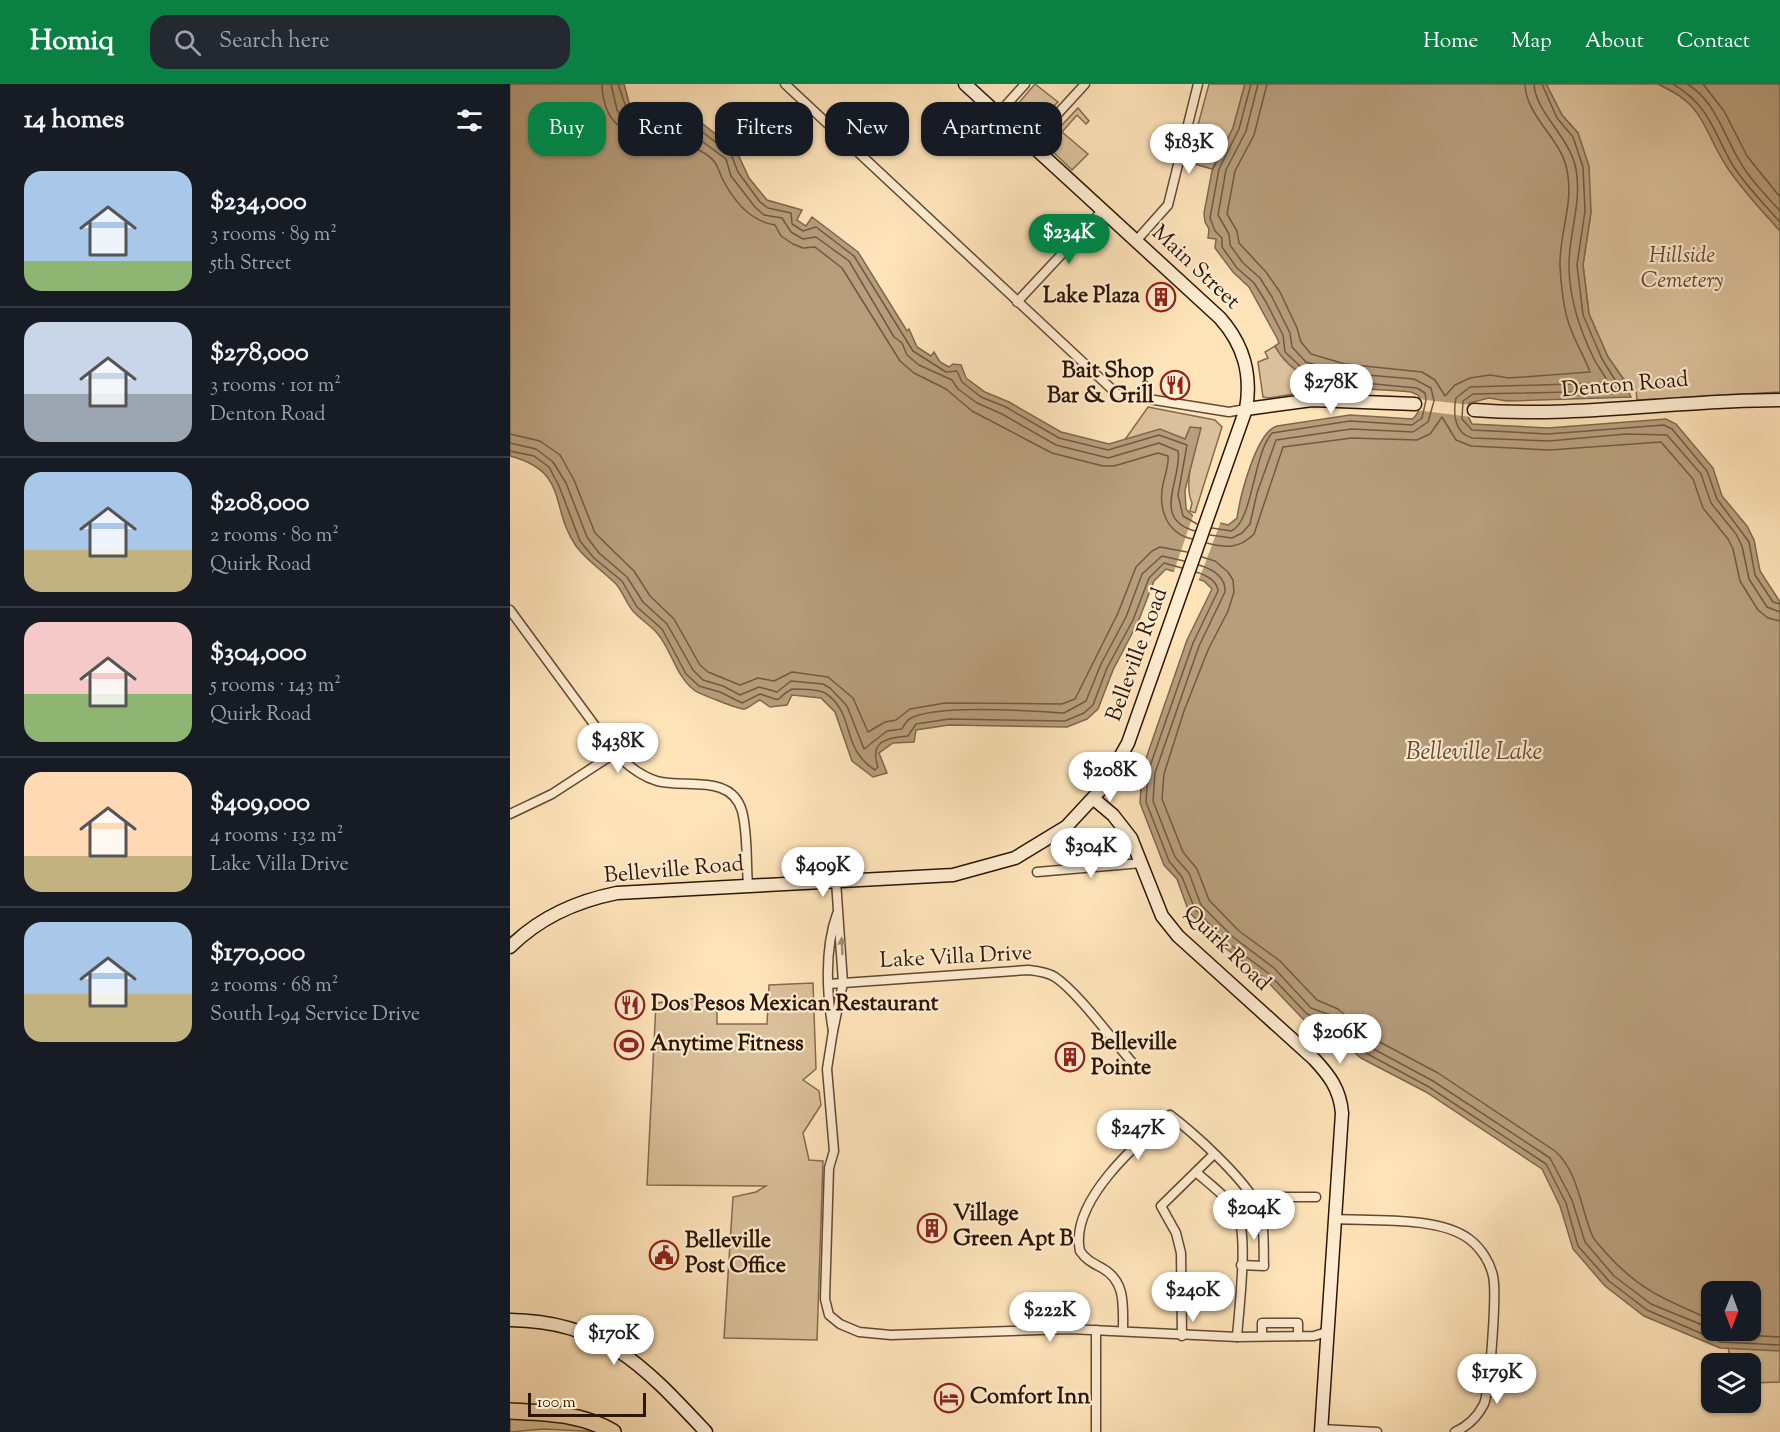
<!DOCTYPE html>
<html lang="en">
<head>
<meta charset="utf-8">
<style>
  body { margin:0; font-family:"Sorts Mill Goudy",serif; background:#242831; color:#f1f3f6; height:100vh; display:flex; flex-direction:column; font-size:22px; white-space:nowrap }
  * { box-sizing:border-box; margin:0 }
  p { font-size:20px; color:#9ea1a6 }
  .icon { flex:none; width:33px; height:33px; fill:none; stroke:currentColor; stroke-width:2; stroke-linecap:round; stroke-linejoin:round }
  .map { position:relative; flex:1; overflow:hidden }
  .drawer { display:flex; flex-direction:column; background:#171b24; width:510px }
  .drawer>* { flex:none }
  .guide { position:absolute; left:18px; top:18px; width:570px; height:54px; display:flex; gap:12px }
  .needle { width:39px; rotate:181deg }
  .tools { position:absolute; left:1191px; top:1197px; display:grid; gap:12px }
  .tools a { display:grid; place-items:center; width:60px; height:60px; border-radius:12px; background:#171b24; box-shadow:0 2px 4px #0004; font-size:30px }
  .scale { position:absolute; left:18px; bottom:15px; width:118px; box-sizing:border-box; padding-left:6px; border:3px solid #2c1503; border-top:0; font-size:16px; line-height:21px; white-space:nowrap; color:#2c1503; -webkit-text-stroke:4px #ffedd2; paint-order:stroke }
  .price { position:absolute; translate:-50% -51px; padding:0 14px; border-radius:21px; background:#fff; color:#222; font-size:20px; line-height:39px; filter:drop-shadow(0 2px 3px #0008) }
  .price::after { content:''; position:absolute; left:50%; top:36px; width:18px; height:14px; margin-left:-9px; background:inherit; clip-path:polygon(0 0,100% 0,50% 100%) }
  .price.current { background:#0b8043; color:#fff }
  ul { padding:0; list-style:none }
  li { display:flex; align-items:center; gap:18px; height:150px; padding:0 24px }
  li+li { border-top:2px solid #363941 }
  li span { display:grid; place-items:center; flex:none; width:168px; height:120px; border-radius:18px; color:#555 }
  li>.icon { margin-inline-start:auto }
  span .icon { width:72px; height:72px; fill:#fffc; stroke-width:1 }
  li b { font-size:26px }
  h2 { display:flex; justify-content:space-between; align-items:center; height:72px; padding:0 24px; font-size:26px }
  .tag { padding:0 21px; border-radius:18px; background:#171b24; box-shadow:0 2px 4px #0004; font-size:21px; line-height:54px }
  .tag.current { background:#0b8043; color:#fff }
  header { display:flex; align-items:center; gap:36px; box-sizing:border-box; height:84px; padding:0 30px; background:#0b8043; color:#fff }
  header strong { font-size:28px }
  nav { display:flex; gap:33px; margin-inline-start:auto; font-size:21px }
  .search { width:420px; height:54px; background:#242831; display:flex; align-items:center; gap:15px; box-sizing:border-box; padding:0 21px; border-radius:18px; color:#9ea1a6; font-size:22px }
  main { display:flex; flex:1; min-height:0 }
  .map>svg:first-child { display:block }
  .green { fill:#dbc19b; stroke:#846b4f; stroke-width:1.5 }
  .water { fill:#b79e7c; stroke:#7f674c; stroke-width:1.5; fill-rule:evenodd }
  .pier { fill:#ffe4ba }
  .lines { fill:none; stroke-linecap:round; stroke-linejoin:round }
  .shore { stroke:#725a40; stroke-width:1.5 }
  .street-casing { stroke:#614931; stroke-width:11 }
  .secondary-casing { stroke:#2c1503; stroke-width:15 }
  .highway-casing { stroke:#2c1503; stroke-width:18 }
  .street { stroke:#ffedd2; stroke-width:8 }
  .secondary { stroke:#ffedd2; stroke-width:12 }
  .highway { stroke:#ffe4ba; stroke-width:15 }
  .oneway { fill:#a08c75 }
  .labels { text-anchor:middle; dominant-baseline:central; stroke-width:4.5; stroke-linejoin:round; paint-order:stroke }
  .park-label { font-size:22px; font-style:italic; fill:#614931; stroke:#ffedd2 }
  .street-label { font-size:22px; fill:#2c1503; stroke:#ffedd2 }
  .poi-label { font-size:22px; font-weight:bold; fill:#2c1503; stroke:#ffedd2; text-anchor:start }
  .water-label { font-size:24px; font-style:italic; fill:#644c33; stroke:#ffedd2 }
</style>
</head>
<body>
<header>
<strong>Homiq</strong>
<div class="search"><svg class="icon" aria-label="search" viewBox="0 0 24 24"><circle cx="10" cy="10" r="6"/><path d="M15 15l6 6"/></svg>Search here</div>
<nav><a>Home</a><a>Map</a><a>About</a><a>Contact</a></nav>
</header>
<main>
<section class="drawer">
<h2>14 homes<svg class="icon" aria-label="filters" viewBox="0 0 24 24"><path d="M4 7h16M4 17h16"/><circle cx="9" cy="7" r="2"/><circle cx="15" cy="17" r="2"/></svg></h2>
<ul>
<li><span style="background:linear-gradient(#a9c7e8 75%,#8fb573 0)"><svg class="icon" aria-label="home" viewBox="0 0 24 24"><path d="M3 11l9-7 9 7M6 9v11h12V9"/></svg></span><div><b>$234,000</b><p>3 rooms · 89 m²</p><p>5th Street</p></div></li>
<li><span style="background:linear-gradient(#c9d6e8 60%,#9aa5b1 0)"><svg class="icon" aria-label="home" viewBox="0 0 24 24"><path d="M3 11l9-7 9 7M6 9v11h12V9"/></svg></span><div><b>$278,000</b><p>3 rooms · 101 m²</p><p>Denton Road</p></div></li>
<li><span style="background:linear-gradient(#a9c7e8 65%,#c2b280 0)"><svg class="icon" aria-label="home" viewBox="0 0 24 24"><path d="M3 11l9-7 9 7M6 9v11h12V9"/></svg></span><div><b>$208,000</b><p>2 rooms · 80 m²</p><p>Quirk Road</p></div></li>
<li><span style="background:linear-gradient(#f6c9c9 60%,#8fb573 0)"><svg class="icon" aria-label="home" viewBox="0 0 24 24"><path d="M3 11l9-7 9 7M6 9v11h12V9"/></svg></span><div><b>$304,000</b><p>5 rooms · 143 m²</p><p>Quirk Road</p></div></li>
<li><span style="background:linear-gradient(#ffd9b3 70%,#c2b280 0)"><svg class="icon" aria-label="home" viewBox="0 0 24 24"><path d="M3 11l9-7 9 7M6 9v11h12V9"/></svg></span><div><b>$409,000</b><p>4 rooms · 132 m²</p><p>Lake Villa Drive</p></div></li>
<li><span style="background:linear-gradient(#a9c7e8 60%,#c2b280 0)"><svg class="icon" aria-label="home" viewBox="0 0 24 24"><path d="M3 11l9-7 9 7M6 9v11h12V9"/></svg></span><div><b>$170,000</b><p>2 rooms · 68 m²</p><p>South I-94 Service Drive</p></div></li>
</ul>
</section>
<div class="map">
<svg width="1270" height="1348" viewBox="0 0 1270 1348">
  <rect width="100%" height="100%" fill="#ffe4ba"/>
  <filter id="stains"><feTurbulence type="fractalNoise" baseFrequency=".00333" numOctaves="4"/><feColorMatrix values="0 0 0 0 .2 0 0 0 0 .09 0 0 0 0 .02 0 0 0 .5 -.17"/></filter>
  <radialGradient id="worn" r=".72"><stop offset=".6" stop-color="#630" stop-opacity="0"/><stop offset="1" stop-color="#630" stop-opacity=".3"/></radialGradient>
  <!-- green -->
  <g class="green">
    <polygon points="525,0 548,18 518,47 501,28"/>
    <polygon points="699,0 735,0 723,44 702,85 678,78"/>
    <polygon points="1036,0 1148,0 1176,15 1195,38 1218,84 1270,147 1270,308 1127,316 1126,305 1112,293 1098,273 1079,230 1073,181 1081,128 1068,49 1052,31"/>
    <polygon points="568,24 579,37 576,40 567,31 552,48 578,70 562,86 537,62 536,58"/>
    <path d="M765 262C779 289 798 292 826 302L828 308 790 309 758 314 753 313 748 278 758 274 755 268Z"/>
    <path d="M638 323 705 336 712 343 685 429 680 427 682 419C673 399 685 365 690 344L675 355 614 357Z"/>
    <polygon points="303,899 306,985 293,996 309,1007 311,1021 293,1049 299,1076 313,1077 307,1256 214,1254 223,1113 246,1108 256,1102 137,1101 146,919 189,914 207,928 207,940 257,940 259,901"/>
    <polygon points="1270,1219 1270,1298 1241,1299 1240,1280 1221,1279 1215,1247 1240,1246"/>
    <polygon points="0,1332 47,1334 94,1348 33,1345 0,1348"/>
  </g>
  <!-- water -->
  <g class="water">
    <path d="M0 0H114L120 22 125 27 189 37 226 66 239 94 257 116 292 126 287 136 296 142 302 133 348 168 397 247 399 245 407 263 421 272 424 268 430 278 439 283 443 280 451 281 456 294 475 308 499 318 551 348 599 360 650 345 675 355 680 343 691 344 675 406 676 425 683 432 718 441 727 434C730 413 746 348 767 342L840 331 902 335C909 331 912 318 908 311L901 308C853 303 790 309 765 262L769 259 767 254 739 203 723 188 705 164 706 155 698 154 699 145 695 138 694 129 702 87 723 44 735 0H1036L1052 31 1068 49 1079 82 1081 128 1073 181 1079 230 1098 273 1112 293 1121 313 997 317 979 314 959 319 958 332 962 340 1038 344 1156 335 1166 340 1203 384 1212 412 1237 442 1244 456 1250 487 1270 518V1267L1210 1264 1134 1232 1095 1202 1063 1165 1050 1122 1032 1085 916 1008 851 974 816 944 794 936 754 894 714 863 679 828 667 795 654 781 630 719 632 686 677 556 702 505 694 497 656 485 644 497 628 538 603 586 588 625 577 635 557 643 439 641 406 646 404 658 383 659 369 669 377 689 363 693 342 677 325 628 311 614 282 611 277 621 260 623 250 616C245 618 239 624 234 625 231 626 187 609 184 606 165 591 162 566 147 549 140 541 130 535 123 527 116 519 113 508 106 500 93 487 77 477 66 462 39 423 60 388 0 372ZM1202 1208H1240V1246H1202Z"/>
    <path d="M1148 0H1270V147C1252 127 1234 108 1219 86 1192 47 1198 22 1148 0Z"/>
  </g>
  <!-- pier -->
  <g class="pier">
    <polygon points="907,315 961,321 961,333 906,326"/>
    <polygon points="684,429 711,437 688,498 663,490"/>
  </g>
  <g class="lines">
    <!-- shore -->
    <g class="shore">
      <path d="M92 0C93 40 115 52 151 56 159 57 167 55 174 57 181 59 188 66 194 69 206 76 207 82 212 94 223 116 240 137 265 141L271 152 283 160 293 164 305 163 332 184 390 277 404 289 436 305 462 327 542 369 593 382H604L648 369 658 372C659 381 655 391 653 400 648 424 656 449 682 455"/>
      <path d="M101 0 107 26 113 35 146 46 182 50 216 75 221 92 245 123 254 131 272 134 281 148 293 155 306 153 339 177 384 253 392 259 397 271 409 281 442 296 448 305 467 319 492 330 546 361 598 374 649 359 668 367C673 393 640 435 685 447"/>
      <polyline points="108,0 118,29 147,38 186,43 221,70 228,88 250,118 258,124 281,129 282,140 293,147 306,143 344,172 403,267 436,288 447,287 452,298 471,313 496,323 549,354 598,366 649,351 677,361 668,411 673,432 687,440"/>
      <path d="M757 0 744 51 725 87 717 130 727 147 729 159 756 188 770 208 787 244 791 258 801 270 835 280 912 288 925 296 935 312 945 301 960 294 980 291 999 294 1080 288C1074 271 1063 255 1058 237 1053 221 1051 199 1050 182 1049 150 1064 120 1057 86 1051 54 1016 33 1015 0"/>
      <path d="M1024 0C1025 28 1060 53 1066 85 1072 119 1059 148 1059 181 1059 215 1070 247 1085 277 1089 284 1094 290 1097 297L1094 299 960 303 946 314C943 329 944 349 962 354L1039 357 1116 350 1157 351 1191 390 1201 419 1226 450 1232 462 1239 495 1257 523 1270 528"/>
      <polyline points="1032,0 1047,34 1063,53 1073,83 1075,127 1067,181 1073,231 1092,275 1110,304 1108,307 963,310 953,317 952,335 962,346 1038,350 1154,341 1162,345 1197,387 1207,415 1239,458 1245,491 1263,518 1270,520"/>
      <path d="M1163 0C1199 21 1203 47 1222 80 1235 101 1254 120 1270 138"/>
      <path d="M1177 0C1205 16 1213 50 1229 76 1239 95 1256 111 1270 127"/>
      <polyline points="1193,0 1214,27 1237,72 1270,113"/>
      <polyline points="0,350 30,357 50,371 64,396 85,449 124,487 140,512 164,535 190,581 198,588 230,601 248,594 264,597 282,588 318,593 343,614 358,648 375,638 386,636 400,625 435,619 552,620 565,615 608,529 626,483 642,467 650,463 677,468"/>
      <path d="M0 359 26 365 43 378 56 399 77 453 89 469 117 493 133 518 157 540 183 586 193 596 213 602 230 611 249 603 267 608 281 597 313 600 320 604 337 622 354 665 377 647 392 645C394 641 396 637 401 634 429 620 520 627 554 629L576 617 591 580 616 533 632 490 652 472 674 477"/>
      <path d="M0 367 24 372 39 383 49 402 70 457 84 474 112 497 127 523 152 545 176 590 189 602 210 608 232 619 250 610C278 619 260 617 282 605 291 605 307 605 315 609 346 629 330 664 365 686L368 683C359 657 376 654 398 652L406 640 439 635 555 637 574 629 583 621 597 584 623 536 639 494 654 479 672 484"/>
      <path d="M702 444 721 447C743 438 743 370 762 349L840 337 902 341 912 334 916 316 915 309 907 304 832 297 792 284 775 268 773 251 756 218 744 199 727 184 712 163V154L705 147 700 134 709 85 729 45 741 0"/>
      <polyline points="700,451 722,454 732,449 740,440 747,409 766,356 841,345 903,348 918,338 924,317 921,304 904,295 833,289 796,278 782,263 780,249 762,213 750,194 733,179 720,161 719,150 708,131 716,86 736,47 748,0"/>
      <path d="M697 459C716 464 729 465 744 450L773 363 842 354 907 356 920 350 932 333 946 356 961 362 1039 366 1151 358 1183 395 1193 424 1218 455 1223 465 1230 497 1248 526 1258 534 1270 537"/>
      <path d="M692 473 705 477 718 488 723 496 724 508 718 527 698 566 674 627 654 690 652 715 673 768 687 785 699 816 729 847 770 877 807 916 828 925 864 955 928 989 1045 1067C1068 1087 1071 1125 1082 1151 1085 1158 1092 1164 1097 1170 1129 1206 1158 1217 1202 1236"/>
      <path d="M689 481C702 485 716 493 715 508L689 562 645 689 643 717 665 773 679 789 691 821 723 853 764 884 801 924 823 932 858 962 923 997 1040 1074 1062 1116 1075 1158 1104 1192 1141 1220 1202 1245"/>
      <path d="M686 488C696 491 707 496 708 507L683 559 638 688 636 718 659 777 672 793 685 825 718 859 758 889 797 930 819 939 854 968 919 1003 1036 1080 1056 1119 1068 1162 1099 1197 1137 1226 1211 1258 1270 1261"/>
      <polyline points="1204,1246 1213,1250 1270,1253"/>
    </g>
    <!-- street casing -->
    <g class="street-casing">
      <g id="street">
        <polyline points="275,0 607,310 719,328 736,325"/>
        <polyline points="488,30 515,0"/>
        <polyline points="520,60 575,0"/>
        <polyline points="626,157 658,121 688,0"/>
        <polyline points="507,218 592,127"/>
        <path d="M0 526 105 669C117 681 130 692 147 697 175 705 221 689 232 727 238 750 236 778 238 801"/>
        <polyline points="0,730 42,710 105,669"/>
        <polyline points="527,788 632,779"/>
        <path d="M326 797 333 899 323 947C317 912 314 865 327 830"/>
        <path d="M319 900 518 886C527 887 537 888 545 893 569 909 606 961 627 984"/>
        <polyline points="323,947 317,985 324,1067 319,1084 315,1215 319,1231 330,1240 349,1248 381,1251 560,1245 727,1253 804,1252 817,1248"/>
        <path d="M686 1088C699 1100 721 1115 728 1132 738 1155 729 1225 727 1253"/>
        <polyline points="745,1118 757,1113 806,1113"/>
        <path d="M824 1135C861 1137 929 1132 959 1155 971 1164 980 1178 983 1192 987 1209 980 1304 974 1320 968 1332 958 1342 945 1348"/>
        <polyline points="586,1246 586,1348"/>
        <path d="M613 1246C613 1222 616 1197 592 1184 583 1179 576 1176 570 1167 559 1118 627 1059 660 1031 685 1050 729 1090 745 1117 756 1136 753 1161 754 1182L731 1181"/>
        <polyline points="752,1251 752,1239 788,1239 788,1252"/>
        <polyline points="672,1252 671,1169 666,1149 651,1122 703,1071"/>
        <polyline points="811,1345 867,1348"/>
      </g>
    </g>
    <!-- secondary casing -->
    <g class="secondary-casing">
      <g id="secondary">
        <polyline points="736,325 802,316 905,320"/>
        <path d="M964 326C1066 334 1168 316 1270 316"/>
        <path d="M584 715 603 731 621 754 652 832 668 852 804 975C819 991 830 1005 832 1029L811 1348"/>
        <path d="M0 863C29 834 67 817 107 809L443 791 505 774 556 743 594 702 618 659 736 325C742 290 734 261 710 234L455 0"/>
        <path d="M0 1236C94 1237 135 1283 196 1348"/>
      </g>
    </g>
    <!-- highway casing -->
    <g class="highway-casing">
      <path id="highway" d="M0 1327C37 1329 71 1329 103 1348"/>
    </g>
    <!-- street -->
    <use href="#street" class="street"/>
    <!-- secondary -->
    <use href="#secondary" class="secondary"/>
    <!-- highway -->
    <use href="#highway" class="highway"/>
  </g>
  <!-- one-way arrows -->
  <defs><path id="oneway-solid" d="M-6-.8H1V-3.2L6.5 0L1 3.2V.8H-6Z" transform="scale(1.5)"/></defs>
  <use class="oneway" href="#oneway-solid" transform="translate(332 862) rotate(-93)"/>
  <!-- icons -->
  <defs>
    <g id="building-ring" transform="scale(1.5)"><circle r="9.5" fill="#ffedd2" stroke="#8f2418" stroke-width="1.5"/><path d="M-4-6H4V6H1V3H-1V6H-4ZM-2.5-4.3h1.7v1.8h-1.7ZM.8-4.3h1.7v1.8H.8ZM-2.5-1h1.7V.8h-1.7ZM.8-1h1.7V.8H.8Z" fill="#8f2418"/></g>
    <g id="restaurant-ring" transform="scale(1.5)"><circle r="9.5" fill="#ffedd2" stroke="#8f2418" stroke-width="1.5"/><path d="M-5-6h1v4h1v-4h1v4h1v-4h1v5L-1.5 .5V6h-2V.5L-5-1ZM5-6V6H3V1.5H1.5Q1.5-4 5-6Z" fill="#8f2418"/></g>
    <g id="stadium-ring" transform="scale(1.5)"><circle r="9.5" fill="#ffedd2" stroke="#8f2418" stroke-width="1.5"/><path d="M0-5a6.5 5 0 1 0 0 10a6.5 5 0 1 0 0-10ZM-3.5-1.8h7v3.6h-7Z" fill="#8f2418"/></g>
    <g id="civic-ring" transform="scale(1.5)"><circle r="9.5" fill="#ffedd2" stroke="#8f2418" stroke-width="1.5"/><path d="M-.6-6.5H3V-4.5H.6V-3L4-1V1h2V6H-6V1h2V-1L-.6-3ZM-1.2 2.5V6h2.4V2.5Z" fill="#8f2418"/></g>
    <g id="hotel-ring" transform="scale(1.5)"><circle r="9.5" fill="#ffedd2" stroke="#8f2418" stroke-width="1.5"/><path d="M-6-4.5h1.5V1H6V5H4.5V3h-9V5H-6ZM-4 0a1.8 1.8 0 1 1 3.6 0ZM.5 0V-2.5h3Q6-2.5 6 0Z" fill="#8f2418"/></g>
  </defs>
  <g fill-rule="evenodd">
    <use href="#building-ring" x="651" y="213"/>
    <use href="#restaurant-ring" x="665" y="301"/>
    <use href="#restaurant-ring" x="120" y="921"/>
    <use href="#stadium-ring" x="119" y="961"/>
    <use href="#building-ring" x="560" y="973"/>
    <use href="#building-ring" x="422" y="1144"/>
    <use href="#civic-ring" x="154" y="1171"/>
    <use href="#hotel-ring" x="439" y="1314"/>
  </g>
  <g class="labels">
    <!-- park labels -->
    <g class="park-label">
      <text x="1172" y="173">Hillside<tspan x="1172" dy="25">Cemetery</tspan></text>
    </g>
    <!-- street labels -->
    <g class="street-label">
      <text transform="translate(685 184) rotate(43)">Main Street</text>
      <text transform="translate(1115 302) rotate(-5)">Denton Road</text>
      <text transform="translate(628 571) rotate(-70)">Belleville Road</text>
      <text transform="translate(164 787) rotate(-5)">Belleville Road</text>
      <text transform="translate(716 865) rotate(44)">Quirk Road</text>
      <text transform="translate(446 874) rotate(-3)">Lake Villa Drive</text>
    </g>
    <!-- poi labels -->
    <g class="poi-label">
      <text x="630" y="213" text-anchor="end">Lake Plaza</text>
      <text x="644" y="288" text-anchor="end">Bait Shop<tspan x="644" dy="25">Bar &amp; Grill</tspan></text>
      <text x="141" y="921">Dos Pesos Mexican Restaurant</text>
      <text x="581" y="960">Belleville<tspan x="581" dy="25">Pointe</tspan></text>
      <text x="140" y="961">Anytime Fitness</text>
      <text x="443" y="1131">Village<tspan x="443" dy="25">Green Apt B</tspan></text>
      <text x="175" y="1158">Belleville<tspan x="175" dy="25">Post Office</tspan></text>
      <text x="460" y="1314">Comfort Inn</text>
    </g>
    <!-- water labels -->
    <g class="water-label">
      <text x="964" y="669">Belleville Lake</text>
    </g>
  </g>
  <rect width="100%" height="100%" filter="url(#stains)"/>
  <rect width="100%" height="100%" fill="url(#worn)"/>
</svg>
<div class="tools">
<a><svg class="needle" viewBox="-14 -14 28 28"><path d="M0-13l5 13h-10z" fill="#e53935"/><path d="M0 13l5-13h-10z" fill="#9ea1a6"/></svg></a>
<a><svg class="icon" aria-label="layers" viewBox="0 0 24 24"><path d="M12 4l9 5-9 5-9-5zM3 14l9 5 9-5"/></svg></a>
</div>
<div class="scale">100 m</div>
<b class="price" style="left:679px;top:91px">$183K</b>
<b class="price current" style="left:559px;top:181px">$234K</b>
<b class="price" style="left:821px;top:331px">$278K</b>
<b class="price" style="left:108px;top:690px">$438K</b>
<b class="price" style="left:600px;top:719px">$208K</b>
<b class="price" style="left:581px;top:795px">$304K</b>
<b class="price" style="left:313px;top:814px">$409K</b>
<b class="price" style="left:830px;top:981px">$206K</b>
<b class="price" style="left:628px;top:1077px">$247K</b>
<b class="price" style="left:744px;top:1157px">$204K</b>
<b class="price" style="left:683px;top:1239px">$240K</b>
<b class="price" style="left:540px;top:1259px">$222K</b>
<b class="price" style="left:104px;top:1282px">$170K</b>
<b class="price" style="left:987px;top:1321px">$179K</b>
<div class="guide">
<a class="tag current">Buy</a>
<a class="tag">Rent</a>
<a class="tag">Filters</a>
<a class="tag">New</a>
<a class="tag">Apartment</a>
</div>
</div>
</main>
</body>
</html>
